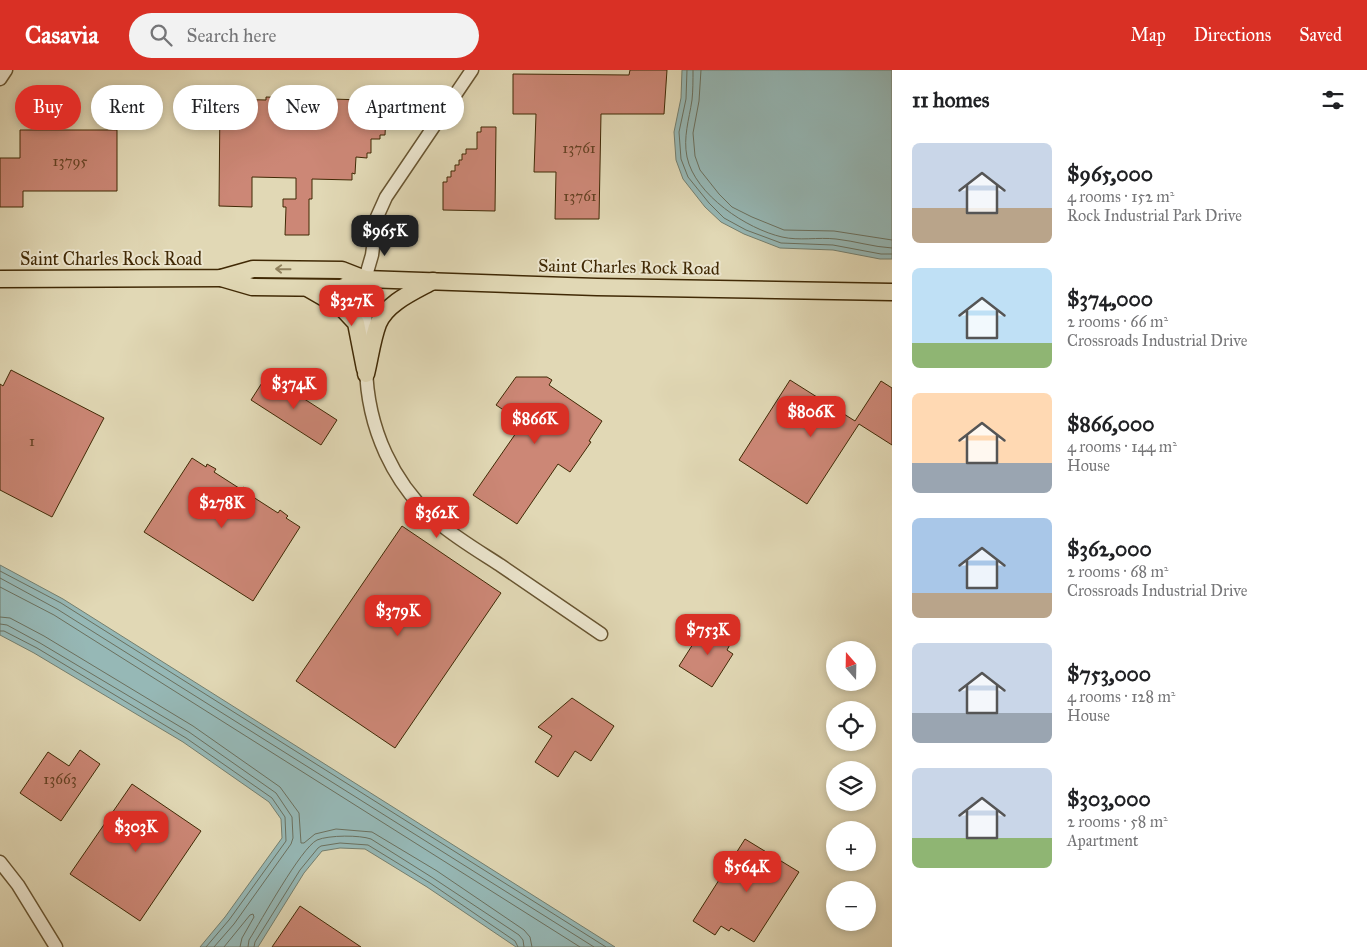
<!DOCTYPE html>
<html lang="en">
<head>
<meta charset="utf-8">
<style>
  body { margin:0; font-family:"IM FELL Great Primer",serif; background:#f2f2f2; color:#202124; height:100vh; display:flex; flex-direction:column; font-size:19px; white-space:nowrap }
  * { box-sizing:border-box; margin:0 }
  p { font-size:16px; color:#757577 }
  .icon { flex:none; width:28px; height:28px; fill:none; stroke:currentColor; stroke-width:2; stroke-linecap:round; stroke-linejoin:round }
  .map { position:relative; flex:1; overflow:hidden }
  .side { display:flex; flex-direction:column; background:#fff; width:475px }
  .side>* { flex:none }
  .hud { position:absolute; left:15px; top:15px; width:475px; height:45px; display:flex; gap:10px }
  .needle { width:32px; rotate:340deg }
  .buttons { position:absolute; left:826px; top:571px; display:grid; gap:10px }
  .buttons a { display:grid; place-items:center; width:50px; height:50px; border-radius:50%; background:#fff; box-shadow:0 2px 8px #0003; font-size:25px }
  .price { position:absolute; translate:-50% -42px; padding:0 11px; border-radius:10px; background:#d93025; color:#fff; font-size:16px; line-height:32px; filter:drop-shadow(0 1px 2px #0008) }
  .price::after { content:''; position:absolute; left:50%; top:30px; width:15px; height:11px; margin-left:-8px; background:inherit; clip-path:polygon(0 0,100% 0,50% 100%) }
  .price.current { background:#222; color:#fff }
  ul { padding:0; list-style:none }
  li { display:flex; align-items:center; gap:15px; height:125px; padding:0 20px }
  li span { display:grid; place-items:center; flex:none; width:140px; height:100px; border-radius:8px; color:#555 }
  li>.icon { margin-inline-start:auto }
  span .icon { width:60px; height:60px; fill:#fffc; stroke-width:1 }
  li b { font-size:21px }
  h2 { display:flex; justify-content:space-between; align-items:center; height:60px; padding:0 20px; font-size:21px }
  .chip { padding:0 18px; border-radius:22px; background:#fff; box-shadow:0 2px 8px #0003; font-size:18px; line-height:45px }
  .chip.current { background:#d93025; color:#fff }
  header { display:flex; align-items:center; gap:30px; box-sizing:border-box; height:70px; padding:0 25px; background:#d93025; color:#fff }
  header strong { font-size:24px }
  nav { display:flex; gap:28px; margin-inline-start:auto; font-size:18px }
  .search { width:350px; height:45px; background:#f2f2f2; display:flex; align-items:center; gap:12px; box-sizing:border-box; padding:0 18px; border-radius:28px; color:#757577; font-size:19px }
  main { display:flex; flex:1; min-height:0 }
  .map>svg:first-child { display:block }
  .water { fill:#96b8b6; stroke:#747f6f }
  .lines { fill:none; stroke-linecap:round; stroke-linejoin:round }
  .shore { stroke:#6b705e; stroke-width:1 }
  .building { fill:#cc8776; stroke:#402905 }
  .minor-casing { stroke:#685531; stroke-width:15 }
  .major-casing { stroke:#402905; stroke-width:19 }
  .minor { stroke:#ece6cf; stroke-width:12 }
  .major { stroke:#e1d8b5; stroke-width:16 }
  .oneway { stroke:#90805d }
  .labels { text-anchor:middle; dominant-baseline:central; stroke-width:4; stroke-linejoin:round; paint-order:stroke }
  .number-label { font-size:15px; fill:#634021 }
  .street-label { font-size:18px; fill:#402905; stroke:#ece6cf }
</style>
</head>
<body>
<header>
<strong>Casavia</strong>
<div class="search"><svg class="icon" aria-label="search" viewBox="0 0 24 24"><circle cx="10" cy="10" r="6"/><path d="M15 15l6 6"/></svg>Search here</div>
<nav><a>Map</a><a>Directions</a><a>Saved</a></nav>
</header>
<main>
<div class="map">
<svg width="892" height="877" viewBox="0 0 892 877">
  <rect width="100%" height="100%" fill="#e1d8b5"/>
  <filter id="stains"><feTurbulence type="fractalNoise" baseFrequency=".004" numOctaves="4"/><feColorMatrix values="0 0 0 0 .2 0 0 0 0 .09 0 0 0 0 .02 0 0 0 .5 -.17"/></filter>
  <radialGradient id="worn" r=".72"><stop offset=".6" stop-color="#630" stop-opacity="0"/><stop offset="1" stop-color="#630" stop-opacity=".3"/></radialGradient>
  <!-- water -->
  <g class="water">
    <polygon points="682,0 892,0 892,189 880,189 833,180 780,178 744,164 721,152 705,137 683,109 676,90 674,62 681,28"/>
    <polygon points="0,495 63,529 615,877 516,877 427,817 365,779 340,778 322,781 304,803 258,877 200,877 225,847 282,768 281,749 269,732 183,672 34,583 0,565"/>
  </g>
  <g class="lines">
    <!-- shore -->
    <g class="shore">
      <polyline points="687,0 686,29 679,62 681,89 688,107 709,133 724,148 746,160 781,173 833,175 881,184 892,184"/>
      <path d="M693 0C693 10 693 21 692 30 689 50 683 67 687 87 695 125 747 159 782 167 799 171 818 167 836 169 855 171 873 177 892 178"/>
      <polyline points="701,0 699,31 693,63 695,86 700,100 719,124 732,137 752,147 784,160 834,161 892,170"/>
      <polyline points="0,501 61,533 606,877"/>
      <polyline points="0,508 57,539 594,877"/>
      <polyline points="0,517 54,545 580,877"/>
      <polyline points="0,547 10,548 44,566 193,656 280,717 299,743 301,773 304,773 315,764 336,759 372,762 437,801 524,860 530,867 532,877"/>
      <polyline points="0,554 7,555 40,573 189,662 276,723 292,747 293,768 291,774 234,854 214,877"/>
      <polyline points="0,561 4,561 37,578 186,668 272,728 285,747 286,771 229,850 206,877"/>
      <polyline points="224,877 250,845 253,844 254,847 242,868 240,877"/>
      <path d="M248 877 249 870C261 851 301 778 317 770 329 765 360 765 371 769L433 808 519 865 523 870 524 877"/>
      <polyline points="254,877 255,872 300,800 318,778 321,776 340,773 368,775 430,813 515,871 518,877"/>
    </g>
  </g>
  <!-- building -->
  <g class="building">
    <polygon points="630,0 667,0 664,44 601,44 599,149 555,149 556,102 534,102 536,44 513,44 513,4 629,5"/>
    <polygon points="266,27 396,31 395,45 386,45 385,65 380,65 380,69 371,69 371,83 367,83 367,88 356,87 355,104 352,103 352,110 312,109 312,129 309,129 309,165 285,165 286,137 283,137 283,129 296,129 296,108 252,107 252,137 219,136 220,29 266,30"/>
    <polygon points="481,57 496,57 495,141 443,140 443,112 447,112 447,107 451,107 451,101 455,101 455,95 459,95 459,90 462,90 462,84 466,84 466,79 477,79 477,62 481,62"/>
    <polygon points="20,60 117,60 117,121 23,121 23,137 0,137 0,88 20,88"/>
    <polygon points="11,300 104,348 52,447 0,420 0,314 3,316"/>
    <polygon points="267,305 337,350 321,375 251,330"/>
    <polygon points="516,307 547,307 552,310 549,315 602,351 589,371 591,372 570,402 558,394 517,454 473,425 523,353 496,335"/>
    <polygon points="790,310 855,351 881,311 892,318 892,375 859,354 807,434 739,390"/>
    <polygon points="192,388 206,397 207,394 216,399 214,402 242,420 243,417 252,423 250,425 278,443 280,440 288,446 286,448 300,457 253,531 144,462"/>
    <polygon points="402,456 501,523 395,678 296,611"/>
    <polygon points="713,557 733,569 727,580 733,584 712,617 679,596 700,563 707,566"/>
    <polygon points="572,628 614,656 591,691 575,681 558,707 535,692 552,666 538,657"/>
    <polygon points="80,680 100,694 61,751 20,723 48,682 69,696"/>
    <polygon points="132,714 201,761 140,851 70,804"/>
    <polygon points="745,769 799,802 754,872 731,858 729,861 721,856 715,865 693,851"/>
    <polygon points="300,836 361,877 272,877"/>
  </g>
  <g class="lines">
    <!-- minor casing -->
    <g class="minor-casing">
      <g id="minor">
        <polyline points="0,9 6,0"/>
        <polyline points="366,276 365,209 372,185 377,147 386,127 472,0"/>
        <path d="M366 296C367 357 393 416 440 454 458 469 480 482 500 495 534 518 567 541 601 564"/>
        <polyline points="0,792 18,815 56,877"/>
      </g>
    </g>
    <!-- major casing -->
    <g class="major-casing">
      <g id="major">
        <polyline points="221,208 252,217 341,218 365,209"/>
        <polyline points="0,209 221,208 253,199 342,200 365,209 597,217 892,222"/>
        <polyline points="309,219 342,238 356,253 365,299"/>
        <path d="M366 304C370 288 372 270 378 254 386 233 415 221 433 211"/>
      </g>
    </g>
    <!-- minor -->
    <use href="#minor" class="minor"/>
    <!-- major -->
    <use href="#major" class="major"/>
  </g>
  <!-- one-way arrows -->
  <defs><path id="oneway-shaft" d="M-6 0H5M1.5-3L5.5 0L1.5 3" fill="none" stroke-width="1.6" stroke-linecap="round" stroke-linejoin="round" transform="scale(1.25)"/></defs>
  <use class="oneway" href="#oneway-shaft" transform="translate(283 199) rotate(-179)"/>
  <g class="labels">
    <!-- number labels -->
    <g class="number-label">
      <text x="579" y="78">13761</text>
      <text x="70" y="91">13795</text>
      <text x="580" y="126">13761</text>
      <text x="32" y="371">1</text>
      <text x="60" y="709">13663</text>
    </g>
    <!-- street labels -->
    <g class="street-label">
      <text x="111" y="189">Saint Charles Rock Road</text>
      <text transform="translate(629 197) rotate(1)">Saint Charles Rock Road</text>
    </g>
  </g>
  <rect width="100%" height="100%" filter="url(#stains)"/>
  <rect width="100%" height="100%" fill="url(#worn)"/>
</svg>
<div class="buttons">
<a><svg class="needle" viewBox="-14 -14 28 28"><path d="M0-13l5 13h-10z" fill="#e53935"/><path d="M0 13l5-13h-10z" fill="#757577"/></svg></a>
<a><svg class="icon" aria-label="locate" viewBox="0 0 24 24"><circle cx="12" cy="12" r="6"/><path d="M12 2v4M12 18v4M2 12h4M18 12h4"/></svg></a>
<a><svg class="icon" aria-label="layers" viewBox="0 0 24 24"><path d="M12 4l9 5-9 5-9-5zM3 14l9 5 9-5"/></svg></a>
<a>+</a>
<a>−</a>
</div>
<b class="price current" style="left:385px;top:187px">$965K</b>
<b class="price" style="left:352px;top:257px">$327K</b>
<b class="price" style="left:294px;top:340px">$374K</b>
<b class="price" style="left:811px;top:368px">$806K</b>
<b class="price" style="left:535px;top:375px">$866K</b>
<b class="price" style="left:222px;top:459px">$278K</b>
<b class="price" style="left:437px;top:469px">$362K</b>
<b class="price" style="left:398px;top:567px">$379K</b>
<b class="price" style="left:708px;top:586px">$753K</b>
<b class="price" style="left:136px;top:783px">$303K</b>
<b class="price" style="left:747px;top:823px">$564K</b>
<div class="hud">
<a class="chip current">Buy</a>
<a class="chip">Rent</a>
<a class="chip">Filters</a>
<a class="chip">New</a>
<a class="chip">Apartment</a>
</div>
</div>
<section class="side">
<h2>11 homes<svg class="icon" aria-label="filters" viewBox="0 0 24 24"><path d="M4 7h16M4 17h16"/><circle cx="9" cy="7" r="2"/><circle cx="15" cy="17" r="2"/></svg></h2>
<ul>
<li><span style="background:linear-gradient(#c9d6e8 65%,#b9a48a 0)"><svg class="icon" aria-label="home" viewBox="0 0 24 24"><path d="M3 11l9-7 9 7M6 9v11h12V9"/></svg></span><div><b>$965,000</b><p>4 rooms · 152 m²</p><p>Rock Industrial Park Drive</p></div></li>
<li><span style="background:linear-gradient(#bfe0f5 75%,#8fb573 0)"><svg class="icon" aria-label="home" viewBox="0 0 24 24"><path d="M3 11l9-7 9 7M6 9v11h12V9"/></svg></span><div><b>$374,000</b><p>2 rooms · 66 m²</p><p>Crossroads Industrial Drive</p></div></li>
<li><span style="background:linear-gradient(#ffd9b3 70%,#9aa5b1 0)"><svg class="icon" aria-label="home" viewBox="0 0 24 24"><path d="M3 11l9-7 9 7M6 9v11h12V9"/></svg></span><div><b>$866,000</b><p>4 rooms · 144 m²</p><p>House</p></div></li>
<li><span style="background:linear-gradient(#a9c7e8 75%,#b9a48a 0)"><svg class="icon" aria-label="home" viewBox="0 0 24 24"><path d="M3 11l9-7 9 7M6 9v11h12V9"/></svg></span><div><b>$362,000</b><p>2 rooms · 68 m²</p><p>Crossroads Industrial Drive</p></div></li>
<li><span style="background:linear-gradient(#c9d6e8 70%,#9aa5b1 0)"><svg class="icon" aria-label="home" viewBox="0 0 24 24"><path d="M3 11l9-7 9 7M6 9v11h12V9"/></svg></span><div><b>$753,000</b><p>4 rooms · 128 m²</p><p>House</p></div></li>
<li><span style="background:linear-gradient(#c9d6e8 70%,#8fb573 0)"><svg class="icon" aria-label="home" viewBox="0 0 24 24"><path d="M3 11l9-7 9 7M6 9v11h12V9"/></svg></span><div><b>$303,000</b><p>2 rooms · 58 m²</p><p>Apartment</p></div></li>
</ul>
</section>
</main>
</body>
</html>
